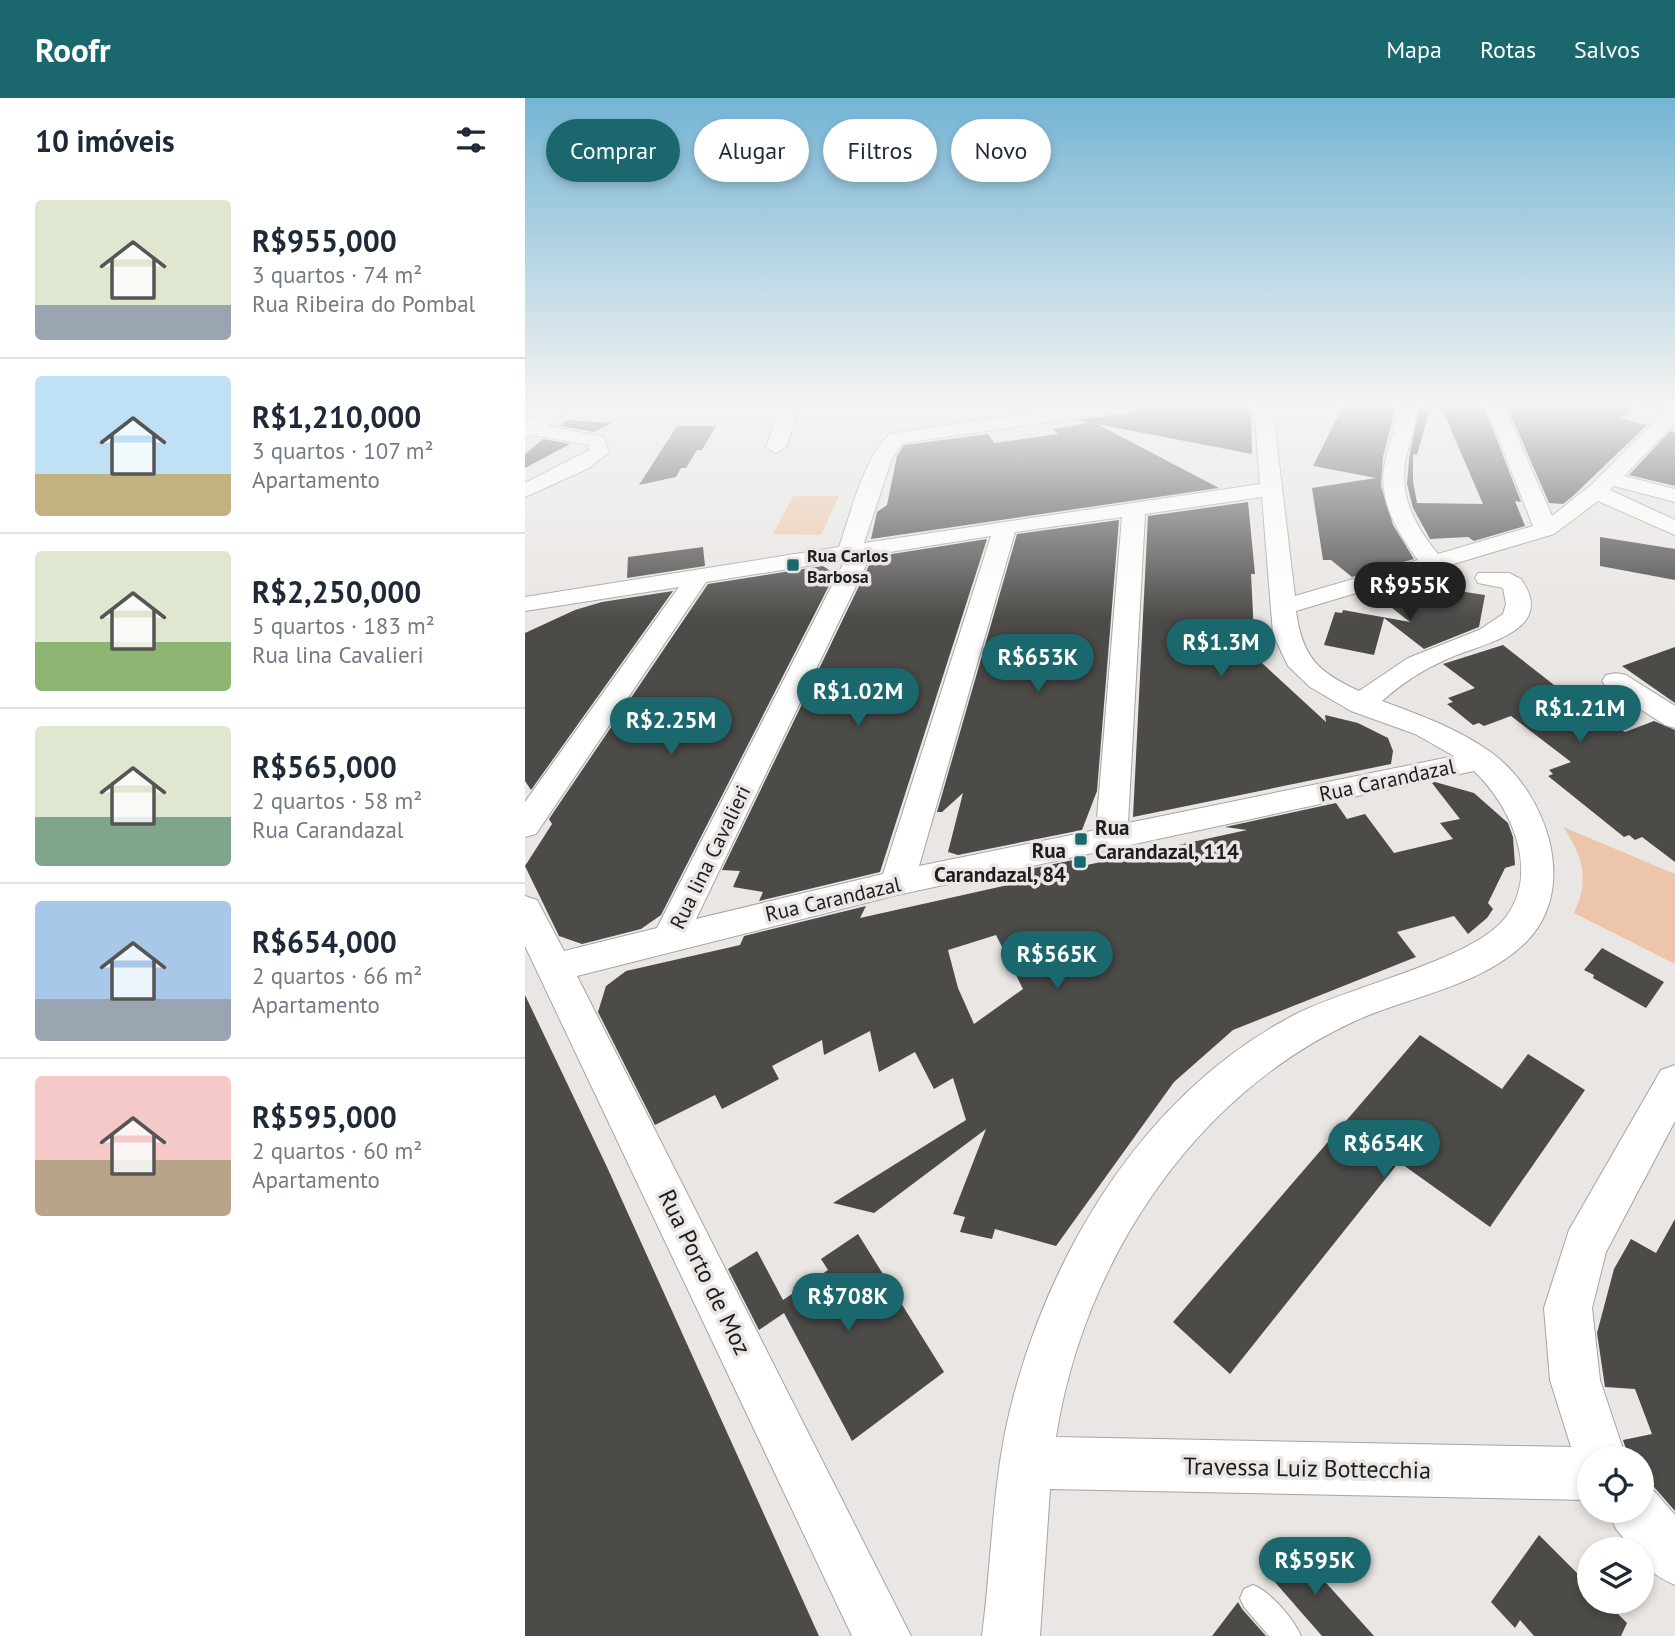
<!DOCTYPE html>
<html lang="pt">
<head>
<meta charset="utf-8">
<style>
  body { margin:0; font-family:"PT Sans",sans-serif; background:#f2f2f3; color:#1f2937; height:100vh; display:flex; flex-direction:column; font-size:26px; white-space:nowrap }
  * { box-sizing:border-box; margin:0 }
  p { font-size:23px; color:#747a83 }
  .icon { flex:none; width:38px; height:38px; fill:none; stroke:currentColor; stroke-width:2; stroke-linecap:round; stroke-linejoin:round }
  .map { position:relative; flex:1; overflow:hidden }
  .sheet { display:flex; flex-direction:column; background:#fff; width:525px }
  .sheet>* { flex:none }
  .top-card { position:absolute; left:21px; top:21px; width:665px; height:63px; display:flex; gap:14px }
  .fabs { position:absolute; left:1052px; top:1348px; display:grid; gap:14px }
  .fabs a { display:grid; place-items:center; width:77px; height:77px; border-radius:50%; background:#fff; box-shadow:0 4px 10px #0003; font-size:35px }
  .price { position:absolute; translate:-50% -60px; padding:0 16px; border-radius:24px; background:#1a686d; color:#fff; font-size:23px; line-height:46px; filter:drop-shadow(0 2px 4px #0008) }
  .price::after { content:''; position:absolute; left:50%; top:42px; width:21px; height:16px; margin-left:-10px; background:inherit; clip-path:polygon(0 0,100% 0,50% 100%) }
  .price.on { background:#222; color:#fff }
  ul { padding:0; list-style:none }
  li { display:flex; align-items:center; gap:21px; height:175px; padding:0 35px }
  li+li { border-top:2px solid #e0e1e3 }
  li span { display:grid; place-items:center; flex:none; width:196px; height:140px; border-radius:7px; color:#555 }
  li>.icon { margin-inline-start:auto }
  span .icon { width:84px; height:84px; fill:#fffc; stroke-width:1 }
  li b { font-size:30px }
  h2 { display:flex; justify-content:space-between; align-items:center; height:84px; padding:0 35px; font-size:30px }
  .tag { padding:0 24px; border-radius:32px; background:#fff; box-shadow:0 4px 10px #0003; font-size:24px; line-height:63px }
  .tag.on { background:#1a686d; color:#fff }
  header { display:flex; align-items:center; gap:42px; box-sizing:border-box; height:98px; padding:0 35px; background:#1a686d; color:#fff }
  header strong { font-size:33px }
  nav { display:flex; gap:38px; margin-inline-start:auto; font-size:24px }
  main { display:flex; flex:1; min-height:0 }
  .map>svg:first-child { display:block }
  .green { fill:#ecc5ab }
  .building { fill:#4c4b48; fill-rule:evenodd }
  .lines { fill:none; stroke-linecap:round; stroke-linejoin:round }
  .lane-casing { stroke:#a7a4a2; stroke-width:2 }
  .street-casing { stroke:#a7a4a2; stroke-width:2 }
  .lane { fill:#fff; fill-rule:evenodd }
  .street { fill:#fff; fill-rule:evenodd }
  .poi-dot { fill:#1a686d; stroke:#e9e6e3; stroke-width:2.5 }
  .labels { text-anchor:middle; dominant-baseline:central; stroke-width:7; stroke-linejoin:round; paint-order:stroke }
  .far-poi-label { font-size:18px; font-weight:bold; fill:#1f1e1d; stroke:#e9e6e3; text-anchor:start }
  .street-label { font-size:21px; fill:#1f1e1d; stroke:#e9e6e3 }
  .poi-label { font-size:21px; font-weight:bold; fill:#1f1e1d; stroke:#e9e6e3; text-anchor:start }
  .near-street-label { font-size:24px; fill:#1f1e1d; stroke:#e9e6e3 }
</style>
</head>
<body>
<header>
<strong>Roofr</strong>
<nav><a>Mapa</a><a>Rotas</a><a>Salvos</a></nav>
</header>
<main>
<section class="sheet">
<h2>10 imóveis<svg class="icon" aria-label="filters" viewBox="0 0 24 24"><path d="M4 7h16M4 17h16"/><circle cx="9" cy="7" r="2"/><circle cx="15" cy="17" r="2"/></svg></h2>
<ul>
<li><span style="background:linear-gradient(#dfe7d0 75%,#9aa5b1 0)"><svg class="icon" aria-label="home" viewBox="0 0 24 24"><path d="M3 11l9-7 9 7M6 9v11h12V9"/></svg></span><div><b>R$955,000</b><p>3 quartos · 74 m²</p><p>Rua Ribeira do Pombal</p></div></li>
<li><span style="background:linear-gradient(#bfe0f5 70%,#c2b280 0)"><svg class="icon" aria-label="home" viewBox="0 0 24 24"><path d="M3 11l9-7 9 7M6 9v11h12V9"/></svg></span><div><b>R$1,210,000</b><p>3 quartos · 107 m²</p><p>Apartamento</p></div></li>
<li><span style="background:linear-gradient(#dfe7d0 65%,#8fb573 0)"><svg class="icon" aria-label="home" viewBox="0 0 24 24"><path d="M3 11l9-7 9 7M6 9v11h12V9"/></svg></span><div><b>R$2,250,000</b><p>5 quartos · 183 m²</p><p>Rua lina Cavalieri</p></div></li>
<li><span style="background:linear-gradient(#dfe7d0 65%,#7fa58c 0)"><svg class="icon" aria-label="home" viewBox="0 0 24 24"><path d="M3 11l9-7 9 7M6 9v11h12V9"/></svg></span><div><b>R$565,000</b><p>2 quartos · 58 m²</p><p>Rua Carandazal</p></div></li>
<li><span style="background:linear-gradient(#a9c7e8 70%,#9aa5b1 0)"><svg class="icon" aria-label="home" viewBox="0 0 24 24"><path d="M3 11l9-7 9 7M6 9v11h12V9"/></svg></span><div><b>R$654,000</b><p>2 quartos · 66 m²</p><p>Apartamento</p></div></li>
<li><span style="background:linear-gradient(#f6c9c9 60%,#b9a48a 0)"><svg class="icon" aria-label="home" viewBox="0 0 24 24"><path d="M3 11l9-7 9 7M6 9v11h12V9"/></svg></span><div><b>R$595,000</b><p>2 quartos · 60 m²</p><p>Apartamento</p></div></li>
</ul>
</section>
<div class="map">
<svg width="1150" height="1538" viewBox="0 0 1150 1538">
  <rect width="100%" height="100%" fill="#e9e6e3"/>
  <!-- green -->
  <g class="green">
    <polygon points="268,398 314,398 296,437 248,436"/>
    <path d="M1038 729 1150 776V866L1049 815C1065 783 1058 757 1038 729Z"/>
  </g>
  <!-- building -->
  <g class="building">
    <polygon points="726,306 727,356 572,326 694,390 346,441 352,414 362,407 372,358 379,347 463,336 469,345 533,336 528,331 563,325 551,322 604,315 614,309 626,307"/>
    <polygon points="819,306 871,306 858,359 856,388 868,427 889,461 827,479 806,462 798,462 787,390 851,380 788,368"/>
    <polygon points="895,306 906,306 892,357 888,356 888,383 892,405 958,406 915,306 958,306 996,404 990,403 1000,428 949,443 943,439 905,441 888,410 882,386 884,360"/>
    <polygon points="981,306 1116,306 1095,320 1122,327 1048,398 1038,406 1024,405"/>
    <polygon points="43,322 87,325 69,334 35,328"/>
    <polygon points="152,328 191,328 177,352 172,352 161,370 156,370 151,379 114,387"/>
    <polygon points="1145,333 1150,335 1150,388 1104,377"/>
    <polygon points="18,341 45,346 0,370 0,356"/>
    <polygon points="723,404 730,476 726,476 729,536 701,532 801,624 800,617 833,625 863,640 868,653 866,666 608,719 623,418"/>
    <polygon points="594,422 572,693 557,732 433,757 423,754 438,695 417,714 412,714 492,436"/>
    <polygon points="1075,439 1150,451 1150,482 1075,468"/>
    <polygon points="462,441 355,774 234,803 238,794 208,789 215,773 197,772 348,459"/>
    <polygon points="178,449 180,468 102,480 103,459"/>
    <polygon points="298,468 310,476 136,817 116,831 57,846 34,838 0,768 27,726 24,721 183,486"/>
    <polygon points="914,490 960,497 954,529 899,551 859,520 849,557 799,547 810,514 817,515 818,512 885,524 853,499 910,509"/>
    <polygon points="148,493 6,692 0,683 0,535 50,512 77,504"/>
    <polygon points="978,547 1047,601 1051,599 1100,634 1129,623 1150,632 1150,764 1117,739 1110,742 1104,737 1099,739 1023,678 1028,676 1024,672 1046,664 986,618 959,628 954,625 948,627 922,606 928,604 923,600 950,590 918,566"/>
    <polygon points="1150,549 1150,605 1097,568"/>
    <path d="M910 684 949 695 983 725 988 739 990 767 980 770 963 805 968 811 962 820 943 836 929 818 872 834 891 859 708 932 649 984 531 1148 470 1131 467 1141 435 1134 440 1119 428 1116 461 1031 349 1115 308 1105 441 1022 428 980 409 991 390 954 354 974 345 933 299 957 297 942 247 968 254 981 197 1011 190 997 130 1027 73 914 81 888 101 873 215 847 219 838 341 808 335 820 505 782 486 775 562 759V767L722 732 700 729 811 705 822 721 840 716 869 755 928 741 915 725 935 721 907 685ZM471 837 498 891 449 926 433 890 423 852Z"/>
    <polygon points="1077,850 1139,884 1121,910 1068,880 1069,877 1059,872"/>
    <polygon points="0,897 82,1069 294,1538 0,1538"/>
    <polygon points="895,937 977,991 1003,956 1060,992 965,1129 874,1064 705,1276 648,1224"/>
    <polygon points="1150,1121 1150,1413 1116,1374 1116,1360 1107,1360 1100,1348 1098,1342 1127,1336 1110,1291 1080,1289 1072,1235 1089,1171 1106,1141 1131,1155"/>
    <polygon points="333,1136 419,1274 327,1343 259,1215 234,1232 203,1171 232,1153 258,1202 303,1172 296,1161"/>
    <polygon points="1014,1437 1064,1487 1064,1503 1080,1503 1102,1525 1096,1538 1009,1538 995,1522 990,1530 966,1504"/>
    <polygon points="765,1445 849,1538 797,1538 742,1475"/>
    <polygon points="713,1504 717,1511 741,1538 687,1538"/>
  </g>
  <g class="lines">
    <!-- lane casing -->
    <g class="lane-casing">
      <path id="lane" d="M728 1487C746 1494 768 1520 776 1538H744L719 1509 715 1500 719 1491Z"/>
    </g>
    <!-- street casing -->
    <g class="street-casing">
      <g id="street">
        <polygon points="29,306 51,306 22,328 79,339 84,354 64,370 0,399 0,385 64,352 63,347 8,337 0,340 0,325"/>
        <polygon points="257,306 275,306 261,349 251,355 241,349"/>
        <path d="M565 306H613L604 312 378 345 367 360 339 445 735 386 729 306H747L770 498 893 462C870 431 851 399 861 360 865 342 873 325 874 306H892C892 325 885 342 881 360 873 397 890 428 913 456L1008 428 960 306H978L1027 418 1066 387 1143 310 1150 308V325L1099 378 1150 391V404L1089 388 1085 392 1150 422V437L1073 403 1029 436 771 513C777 559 793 574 834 593L883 560 954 532 978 516 981 506 978 490 953 485 950 480 953 475H984L996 481C1034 535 953 546 920 562 897 572 876 586 857 603 895 617 934 631 967 655 1021 695 1054 788 1003 842 959 888 885 898 830 923 668 997 558 1165 531 1339L1046 1349 1025 1282 1019 1210 1044 1132 1136 972 1150 967V1023L1081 1154 1067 1210 1075 1282 1101 1360H1064V1402L525 1391 515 1538H457C467 1462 467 1383 486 1308 526 1150 622 993 771 916 824 889 947 862 980 820 1016 774 986 708 949 673L372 797 52 878 386 1538H327L0 848V798L12 802 39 853 132 830 320 462 181 484 11 736 0 739V704L154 489 0 513V499L314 449C326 415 339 359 365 336ZM737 399 748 536 763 568 785 589 826 613 890 636 929 658 603 725 620 416ZM597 419 571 732 394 768 490 434ZM466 438 358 776 171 821 346 457Z"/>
        <polygon points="1091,575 1101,577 1150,608 1150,630 1140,627 1081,589 1077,583 1081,577"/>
        <path d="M1116 1388 1129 1393 1150 1417V1487C1133 1479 1116 1471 1116 1451H1108L1091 1431 1083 1412H1116Z"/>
      </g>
    </g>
    <!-- lane -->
    <use href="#lane" class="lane"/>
    <!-- street -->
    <use href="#street" class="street"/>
  </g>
  <!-- sky -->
  <linearGradient id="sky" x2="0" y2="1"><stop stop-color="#74b4d4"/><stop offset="0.59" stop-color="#f5f4f2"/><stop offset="1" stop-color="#f5f4f2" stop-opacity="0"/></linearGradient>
  <rect width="1150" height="521" fill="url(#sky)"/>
  <!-- markers -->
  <g class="poi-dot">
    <rect x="261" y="460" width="14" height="14" rx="3.5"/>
    <rect x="549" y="734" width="14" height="14" rx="3.5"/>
    <rect x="548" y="757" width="14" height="14" rx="3.5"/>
  </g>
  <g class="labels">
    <!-- far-poi labels -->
    <g class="far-poi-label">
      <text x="282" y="457">Rua Carlos<tspan x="282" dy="21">Barbosa</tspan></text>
    </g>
    <!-- street labels -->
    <g class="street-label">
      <text transform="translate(862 682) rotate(-12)">Rua Carandazal</text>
      <text transform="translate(185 759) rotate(-64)">Rua lina Cavalieri</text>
      <text transform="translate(308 801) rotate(-13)">Rua Carandazal</text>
    </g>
    <!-- poi labels -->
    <g class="poi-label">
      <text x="570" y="729">Rua<tspan x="570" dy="24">Carandazal, 114</tspan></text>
      <text x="541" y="752" text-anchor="end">Rua<tspan x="541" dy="24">Carandazal, 84</tspan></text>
    </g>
    <!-- near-street labels -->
    <g class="near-street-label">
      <text transform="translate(180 1174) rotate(64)">Rua Porto de Moz</text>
      <text transform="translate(782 1370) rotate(1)">Travessa Luiz Bottecchia</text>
    </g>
  </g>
</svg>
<div class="fabs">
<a><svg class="icon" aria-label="locate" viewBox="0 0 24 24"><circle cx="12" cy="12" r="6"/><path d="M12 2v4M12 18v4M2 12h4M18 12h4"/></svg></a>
<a><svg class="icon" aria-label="layers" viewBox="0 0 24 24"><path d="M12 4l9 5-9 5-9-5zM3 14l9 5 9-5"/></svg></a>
</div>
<b class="price on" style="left:885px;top:524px">R$955K</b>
<b class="price" style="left:696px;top:581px">R$1.3M</b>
<b class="price" style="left:513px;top:596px">R$653K</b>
<b class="price" style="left:333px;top:630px">R$1.02M</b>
<b class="price" style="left:1055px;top:647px">R$1.21M</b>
<b class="price" style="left:146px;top:659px">R$2.25M</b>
<b class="price" style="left:532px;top:893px">R$565K</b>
<b class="price" style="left:859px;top:1082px">R$654K</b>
<b class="price" style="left:323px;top:1235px">R$708K</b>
<b class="price" style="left:790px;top:1499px">R$595K</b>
<div class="top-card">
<a class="tag on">Comprar</a>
<a class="tag">Alugar</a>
<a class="tag">Filtros</a>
<a class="tag">Novo</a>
</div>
</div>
</main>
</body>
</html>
